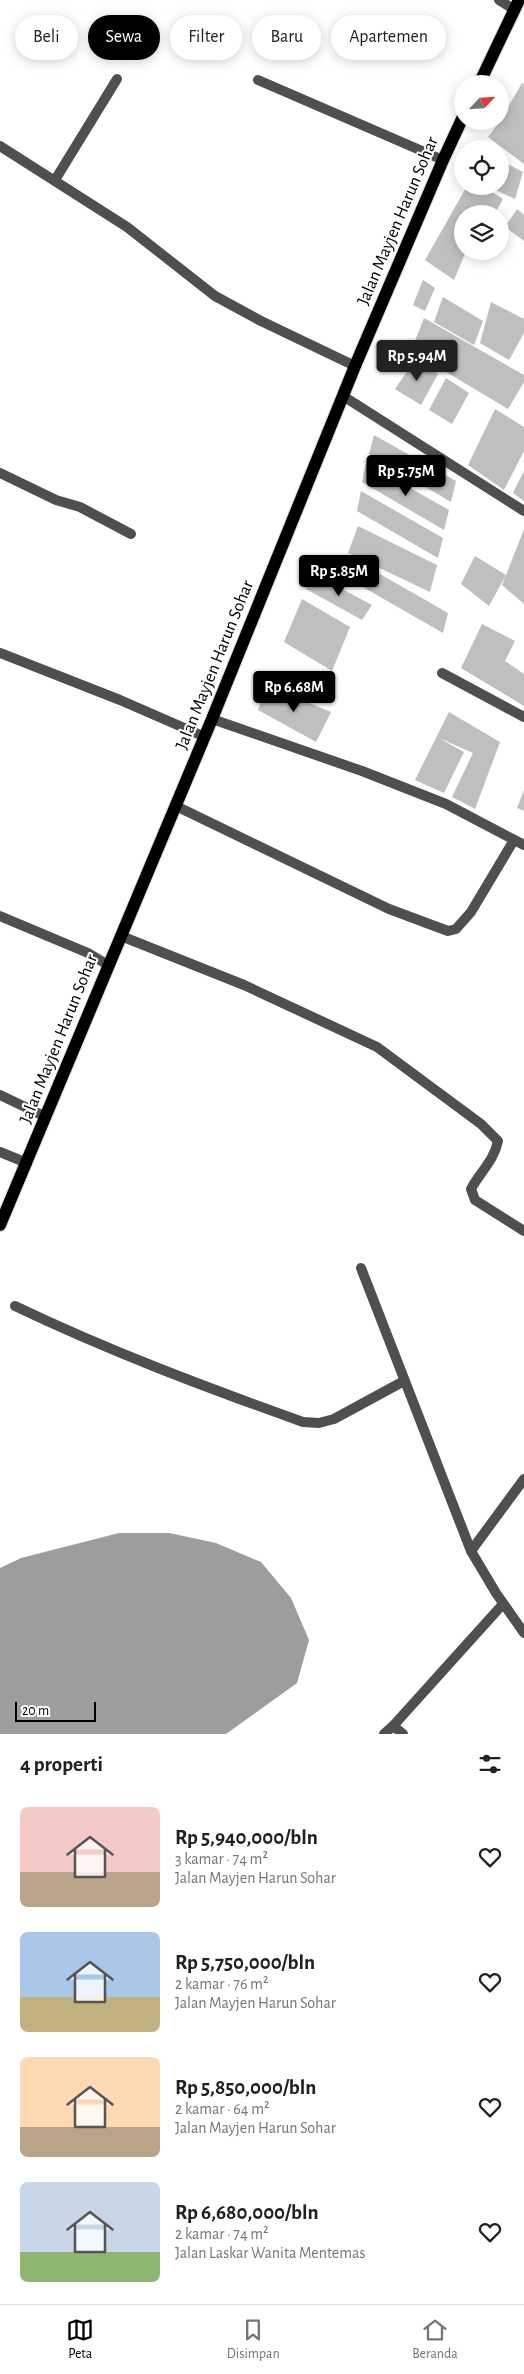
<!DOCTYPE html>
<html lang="id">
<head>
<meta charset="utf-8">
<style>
  body { margin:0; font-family:"Alegreya Sans",sans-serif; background:#f6f6f6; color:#202124; height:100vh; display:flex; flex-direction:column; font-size:19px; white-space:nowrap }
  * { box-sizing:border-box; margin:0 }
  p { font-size:16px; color:#757577 }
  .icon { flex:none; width:28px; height:28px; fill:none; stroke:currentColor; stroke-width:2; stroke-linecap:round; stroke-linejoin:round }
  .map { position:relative; height:1734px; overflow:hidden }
  .drawer { display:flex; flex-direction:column; background:#fff; flex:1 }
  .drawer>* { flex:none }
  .banner { position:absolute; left:15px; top:15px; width:495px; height:45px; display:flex; gap:10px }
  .needle { width:32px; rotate:65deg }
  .buttons { position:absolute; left:454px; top:75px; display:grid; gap:10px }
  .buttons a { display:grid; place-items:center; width:55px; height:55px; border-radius:50%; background:#fff; box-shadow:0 2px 12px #0003; font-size:25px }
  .scale { position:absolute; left:15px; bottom:12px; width:81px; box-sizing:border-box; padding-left:5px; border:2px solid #000; border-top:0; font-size:14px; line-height:18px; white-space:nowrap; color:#000; -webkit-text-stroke:4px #fff; paint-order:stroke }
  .price { position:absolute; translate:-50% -42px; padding:0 11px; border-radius:5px; background:#000; color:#fff; font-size:16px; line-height:32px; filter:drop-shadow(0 1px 2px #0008) }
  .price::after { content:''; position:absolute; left:50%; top:30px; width:15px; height:11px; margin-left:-8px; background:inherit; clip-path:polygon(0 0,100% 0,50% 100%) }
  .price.current { background:#222; color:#fff }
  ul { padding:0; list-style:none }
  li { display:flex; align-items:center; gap:15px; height:125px; padding:0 20px }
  li span { display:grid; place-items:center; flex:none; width:140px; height:100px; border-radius:8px; color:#555 }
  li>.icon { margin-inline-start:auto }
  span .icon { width:60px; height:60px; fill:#fffc; stroke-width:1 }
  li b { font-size:21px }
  h2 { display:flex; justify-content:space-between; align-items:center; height:60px; padding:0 20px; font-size:21px }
  .chip { padding:0 18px; border-radius:22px; background:#fff; box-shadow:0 2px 12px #0003; font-size:18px; line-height:45px }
  .chip.current { background:#000; color:#fff }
  .menu { display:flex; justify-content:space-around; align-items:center; height:70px; border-top:1px solid #e0e0e0; background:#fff; font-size:14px; color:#757577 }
  .menu a { display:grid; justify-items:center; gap:2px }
  .menu .current { color:#000 }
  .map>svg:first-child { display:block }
  .water { fill:#9d9d9d }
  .building { fill:#bfbfbf }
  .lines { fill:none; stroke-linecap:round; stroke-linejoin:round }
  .primary-casing { stroke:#dbdbdb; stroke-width:14 }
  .minor { stroke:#4f4f4f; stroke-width:10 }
  .primary { stroke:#000; stroke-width:12 }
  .labels { text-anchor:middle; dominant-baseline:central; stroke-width:4; stroke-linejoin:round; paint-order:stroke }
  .street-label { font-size:18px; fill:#000; stroke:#fff }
</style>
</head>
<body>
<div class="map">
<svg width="524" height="1734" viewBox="0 0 524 1734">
  <rect width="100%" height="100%" fill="#fff"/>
  <!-- water -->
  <polygon class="water" points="119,1533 169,1533 216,1543 261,1562 291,1598 309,1640 297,1683 226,1734 0,1734 0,1568 21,1558"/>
  <!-- building -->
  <g class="building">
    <polygon points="522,83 524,85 524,164 488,137 500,121"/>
    <polygon points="500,160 523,172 515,199 487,186 500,186"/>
    <polygon points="467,186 482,186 503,199 495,214 462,214 462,251 466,251 454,280 425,260"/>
    <polygon points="517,209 524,215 524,241 505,227"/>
    <polygon points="423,280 435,288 425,311 413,305"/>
    <polygon points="443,297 483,321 474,345 434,322"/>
    <polygon points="491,302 524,319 524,333 509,360 480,343"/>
    <polygon points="424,318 524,375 524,382 508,409 411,351"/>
    <polygon points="415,360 438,374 421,405 395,389"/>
    <polygon points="446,378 469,393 452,424 429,410"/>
    <polygon points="495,409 524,427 524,451 504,490 468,465"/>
    <polygon points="374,435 456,481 451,502 369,454"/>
    <polygon points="366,463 449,510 444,530 362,482"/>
    <polygon points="524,471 524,501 513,493"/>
    <polygon points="361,491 443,538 438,558 357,511"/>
    <polygon points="358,526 437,565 430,592 348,553"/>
    <polygon points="524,529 524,604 502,585 506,575 489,606 461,584 475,556 506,575"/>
    <polygon points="366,566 448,613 443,633 361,586"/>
    <polygon points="314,574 372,605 362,620 306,589"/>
    <polygon points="302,599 350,627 332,671 284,642"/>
    <polygon points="482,624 515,641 505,661 524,674 524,706 461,668"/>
    <polygon points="266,685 331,712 316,742 258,710"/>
    <polygon points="449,712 500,742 475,809 452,797 473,753 439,738 464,752 444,793 415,780"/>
    <polygon points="524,790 524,811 517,808"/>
  </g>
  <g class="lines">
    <!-- primary casing -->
    <g class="primary-casing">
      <g id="primary">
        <polyline points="479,84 519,0"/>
        <polyline points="0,1225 212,719 355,366 443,160 462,119"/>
      </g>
    </g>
    <!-- minor -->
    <g class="minor">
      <polyline points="499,0 515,10"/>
      <polyline points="258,80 443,160"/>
      <polyline points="0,146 127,227 215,296 261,321 355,366"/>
      <polyline points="55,180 117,79"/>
      <polyline points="343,396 524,511"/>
      <polyline points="0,473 56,500 80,507 131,534"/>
      <polyline points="0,653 120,700 205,737"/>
      <polyline points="442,673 524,717"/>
      <polyline points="212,719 362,771 446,804 524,845"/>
      <polyline points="176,806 389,909 448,931 456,929 471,912 514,840"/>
      <polyline points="0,916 88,953 108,965"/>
      <path d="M121 936 244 985 377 1047 481 1124 498 1141C494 1161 480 1172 471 1189L475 1200 524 1231"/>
      <polyline points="0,1095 46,1117"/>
      <polyline points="0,1152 27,1163"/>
      <polyline points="361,1268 471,1551"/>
      <path d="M15 1306C109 1351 205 1387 303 1422L319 1423 334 1419 404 1381"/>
      <polyline points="524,1479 471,1551 496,1593 524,1633"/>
      <polyline points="393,1726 503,1604"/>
      <polyline points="384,1734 393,1726 403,1734"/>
    </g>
    <!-- primary -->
    <use href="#primary" class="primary"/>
  </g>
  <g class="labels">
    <!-- street labels -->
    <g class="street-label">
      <text transform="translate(398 221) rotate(-67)">Jalan Mayjen Harun Sohar</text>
      <text transform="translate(215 665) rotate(-68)">Jalan Mayjen Harun Sohar</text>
      <text transform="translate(59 1039) rotate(-68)">Jalan Mayjen Harun Sohar</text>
    </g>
  </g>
</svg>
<div class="buttons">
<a><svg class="needle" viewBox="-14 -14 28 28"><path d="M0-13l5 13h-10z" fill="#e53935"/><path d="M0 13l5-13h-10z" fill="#757577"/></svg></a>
<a><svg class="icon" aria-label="locate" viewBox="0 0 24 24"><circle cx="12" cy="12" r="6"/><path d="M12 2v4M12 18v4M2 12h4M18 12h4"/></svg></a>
<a><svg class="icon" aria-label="layers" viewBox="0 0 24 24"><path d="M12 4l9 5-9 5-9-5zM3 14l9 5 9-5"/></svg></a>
</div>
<div class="scale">20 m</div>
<b class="price current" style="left:417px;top:382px">Rp 5.94M</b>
<b class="price" style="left:406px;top:497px">Rp 5.75M</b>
<b class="price" style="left:339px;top:597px">Rp 5.85M</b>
<b class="price" style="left:294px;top:713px">Rp 6.68M</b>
<div class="banner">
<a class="chip">Beli</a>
<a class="chip current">Sewa</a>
<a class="chip">Filter</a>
<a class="chip">Baru</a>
<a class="chip">Apartemen</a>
</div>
</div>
<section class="drawer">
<h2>4 properti<svg class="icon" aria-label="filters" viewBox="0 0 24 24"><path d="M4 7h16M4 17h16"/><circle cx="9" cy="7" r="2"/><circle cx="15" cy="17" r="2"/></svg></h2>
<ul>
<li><span style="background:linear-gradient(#f6c9c9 65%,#b9a48a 0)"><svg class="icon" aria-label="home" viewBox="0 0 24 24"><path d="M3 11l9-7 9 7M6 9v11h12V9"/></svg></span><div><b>Rp 5,940,000/bln</b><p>3 kamar · 74 m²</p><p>Jalan Mayjen Harun Sohar</p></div><svg class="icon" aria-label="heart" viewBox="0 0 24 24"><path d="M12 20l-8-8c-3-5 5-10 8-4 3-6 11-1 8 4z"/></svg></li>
<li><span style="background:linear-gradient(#a9c7e8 65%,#c2b280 0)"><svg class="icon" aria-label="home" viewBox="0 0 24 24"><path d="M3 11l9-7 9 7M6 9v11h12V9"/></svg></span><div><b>Rp 5,750,000/bln</b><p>2 kamar · 76 m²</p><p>Jalan Mayjen Harun Sohar</p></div><svg class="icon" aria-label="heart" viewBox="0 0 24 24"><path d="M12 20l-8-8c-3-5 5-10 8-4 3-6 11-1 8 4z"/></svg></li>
<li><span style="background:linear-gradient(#ffd9b3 70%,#b9a48a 0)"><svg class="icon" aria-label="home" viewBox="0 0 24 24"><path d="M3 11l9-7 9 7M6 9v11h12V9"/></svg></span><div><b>Rp 5,850,000/bln</b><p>2 kamar · 64 m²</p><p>Jalan Mayjen Harun Sohar</p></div><svg class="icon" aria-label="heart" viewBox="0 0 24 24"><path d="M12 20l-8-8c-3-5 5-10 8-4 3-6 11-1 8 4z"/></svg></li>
<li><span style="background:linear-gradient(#c9d6e8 70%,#8fb573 0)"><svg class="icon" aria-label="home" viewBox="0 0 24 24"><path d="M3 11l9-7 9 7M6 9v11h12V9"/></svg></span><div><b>Rp 6,680,000/bln</b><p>2 kamar · 74 m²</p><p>Jalan Laskar Wanita Mentemas</p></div><svg class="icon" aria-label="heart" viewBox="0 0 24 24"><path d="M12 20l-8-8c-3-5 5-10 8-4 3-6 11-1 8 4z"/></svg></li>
</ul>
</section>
<nav class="menu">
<a class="current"><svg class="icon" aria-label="map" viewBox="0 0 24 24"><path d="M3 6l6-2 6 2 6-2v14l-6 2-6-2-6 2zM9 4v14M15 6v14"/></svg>Peta</a>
<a><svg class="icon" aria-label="saved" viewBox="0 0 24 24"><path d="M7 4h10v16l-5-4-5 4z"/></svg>Disimpan</a>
<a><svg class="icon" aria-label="home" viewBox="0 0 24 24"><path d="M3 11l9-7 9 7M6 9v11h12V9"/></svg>Beranda</a>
</nav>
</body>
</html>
